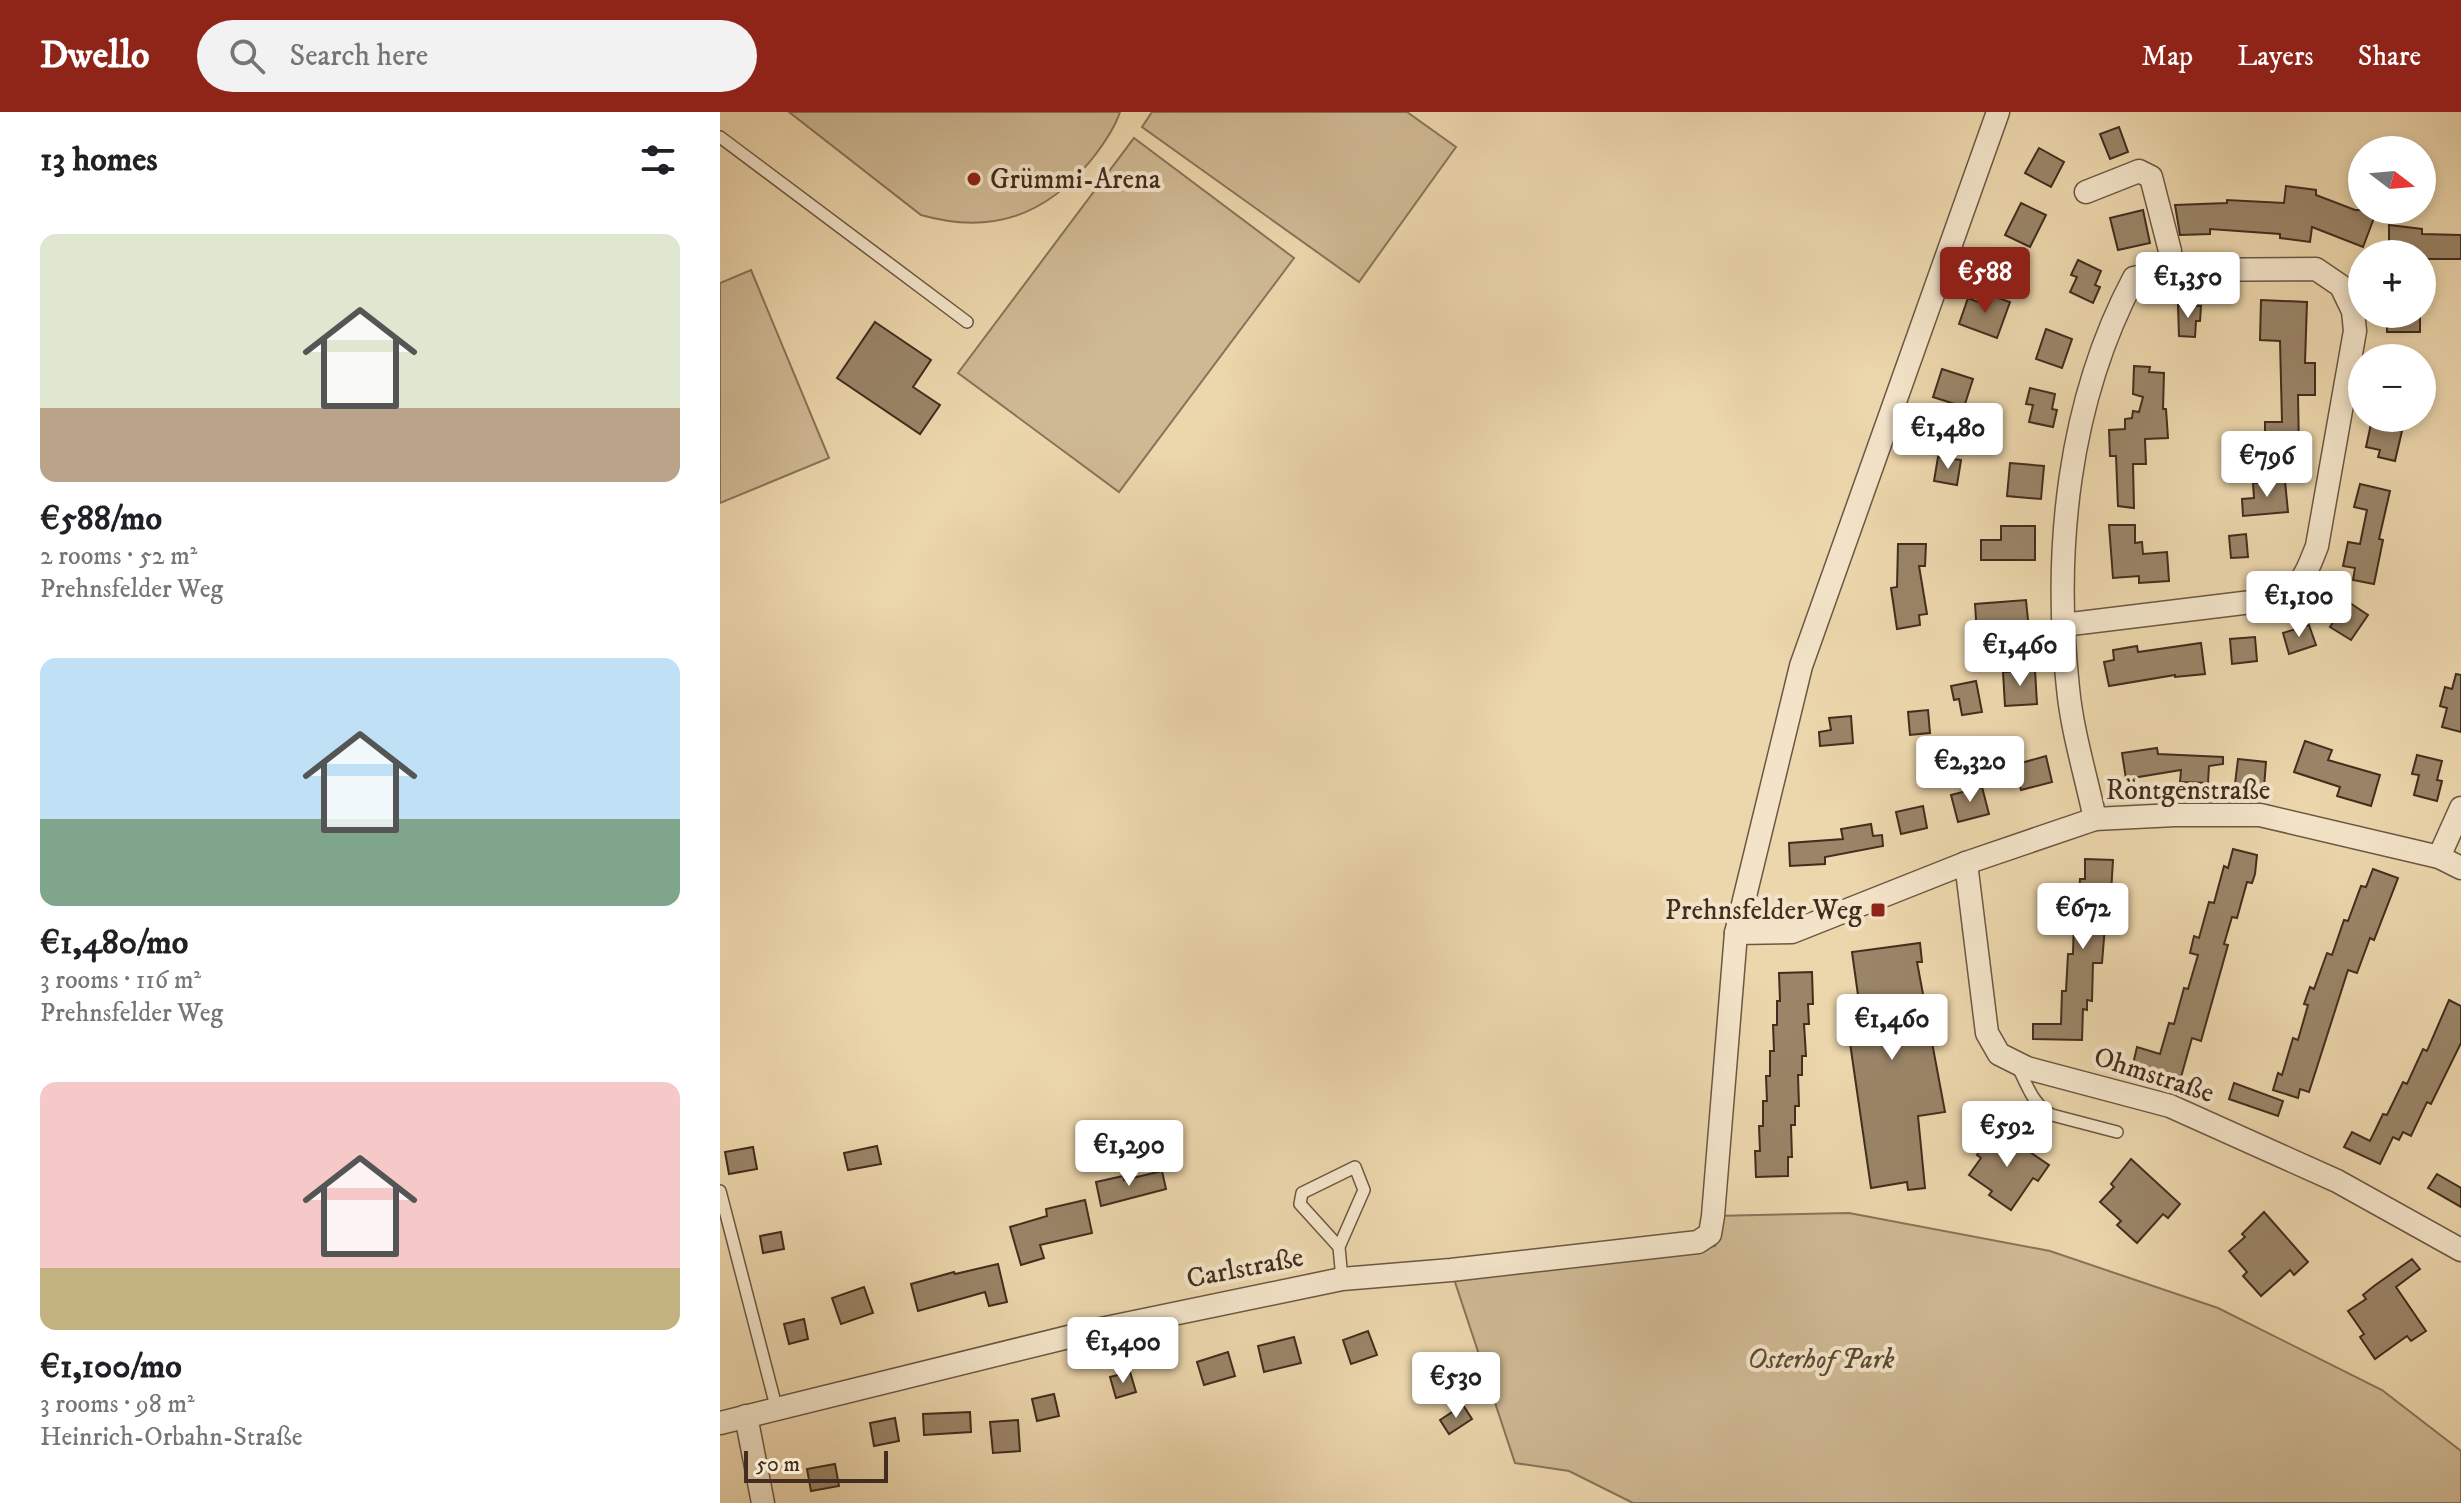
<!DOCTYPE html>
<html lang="en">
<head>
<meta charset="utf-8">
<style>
  body { margin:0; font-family:"IM FELL DW Pica",serif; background:#f2f2f2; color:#202124; height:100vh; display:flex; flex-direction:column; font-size:30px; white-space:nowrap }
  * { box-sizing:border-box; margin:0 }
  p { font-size:26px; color:#757577 }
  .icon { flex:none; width:44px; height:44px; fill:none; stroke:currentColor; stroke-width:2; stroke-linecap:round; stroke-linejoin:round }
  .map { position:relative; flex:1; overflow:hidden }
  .sheet { display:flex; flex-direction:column; background:#fff; width:720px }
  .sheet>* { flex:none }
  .needle { width:52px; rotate:106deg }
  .fabs { position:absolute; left:1628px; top:24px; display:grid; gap:16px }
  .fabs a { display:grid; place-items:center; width:88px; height:88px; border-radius:50%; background:#fff; box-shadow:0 4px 12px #0003; font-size:40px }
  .scale { position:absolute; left:24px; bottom:20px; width:144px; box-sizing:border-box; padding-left:8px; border:4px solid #422d1e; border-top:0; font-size:22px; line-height:28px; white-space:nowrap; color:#422d1e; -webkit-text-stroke:6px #f3e4c9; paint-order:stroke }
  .price { position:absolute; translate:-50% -68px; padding:0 18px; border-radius:8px; background:#fff; color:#222; font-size:26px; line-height:52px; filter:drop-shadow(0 2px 4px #0008) }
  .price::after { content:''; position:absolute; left:50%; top:48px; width:24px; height:18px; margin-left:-12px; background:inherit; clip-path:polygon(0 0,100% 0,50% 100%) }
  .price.current { background:#8f2418; color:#fff }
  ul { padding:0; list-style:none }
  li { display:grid; align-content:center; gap:16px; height:424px; padding:0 40px }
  li span { display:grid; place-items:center; height:248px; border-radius:16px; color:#555 }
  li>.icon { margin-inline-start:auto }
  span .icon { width:144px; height:144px; fill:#fffc; stroke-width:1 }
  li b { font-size:34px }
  h2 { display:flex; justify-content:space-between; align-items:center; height:96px; padding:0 40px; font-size:34px }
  header { display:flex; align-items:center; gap:48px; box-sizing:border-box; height:112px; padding:0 40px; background:#8f2418; color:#fff }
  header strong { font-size:38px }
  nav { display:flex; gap:44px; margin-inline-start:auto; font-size:28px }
  .search { width:560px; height:72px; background:#f2f2f2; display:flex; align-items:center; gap:20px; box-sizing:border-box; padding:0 28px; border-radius:44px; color:#757577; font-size:30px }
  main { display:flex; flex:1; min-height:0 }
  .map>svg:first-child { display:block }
  .green { fill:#cfb994; stroke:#887359; stroke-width:2 }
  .building { fill:#9a8568; stroke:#422d1e; stroke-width:2 }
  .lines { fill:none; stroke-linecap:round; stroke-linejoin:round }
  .service-casing { stroke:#6c5742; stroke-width:14 }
  .minor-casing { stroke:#6c5742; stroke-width:25 }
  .service { stroke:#f3e4c9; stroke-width:11 }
  .minor { stroke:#f3e4c9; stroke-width:22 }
  .poi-dot { fill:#8f2418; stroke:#f3e4c9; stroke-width:3 }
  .labels { text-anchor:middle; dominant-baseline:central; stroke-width:8; stroke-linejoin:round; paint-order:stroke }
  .poi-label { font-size:28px; fill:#422d1e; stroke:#f3e4c9; text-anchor:start }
  .street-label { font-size:28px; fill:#422d1e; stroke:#f3e4c9 }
  .park-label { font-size:28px; font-style:italic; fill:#5e4936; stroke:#f3e4c9 }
</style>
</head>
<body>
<header>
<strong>Dwello</strong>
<div class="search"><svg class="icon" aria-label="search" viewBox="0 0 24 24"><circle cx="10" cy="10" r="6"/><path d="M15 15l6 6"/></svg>Search here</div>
<nav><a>Map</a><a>Layers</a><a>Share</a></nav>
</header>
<main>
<section class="sheet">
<h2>13 homes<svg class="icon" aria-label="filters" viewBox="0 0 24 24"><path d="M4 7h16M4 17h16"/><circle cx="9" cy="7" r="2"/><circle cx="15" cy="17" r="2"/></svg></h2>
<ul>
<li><span style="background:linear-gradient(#dfe7d0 70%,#b9a48a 0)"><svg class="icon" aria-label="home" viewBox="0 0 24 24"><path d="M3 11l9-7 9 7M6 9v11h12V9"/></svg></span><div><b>€588/mo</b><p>2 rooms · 52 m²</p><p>Prehnsfelder Weg</p></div></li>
<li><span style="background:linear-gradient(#bfe0f5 65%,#7fa58c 0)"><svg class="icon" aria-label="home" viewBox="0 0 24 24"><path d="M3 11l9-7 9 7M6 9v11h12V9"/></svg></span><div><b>€1,480/mo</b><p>3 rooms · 116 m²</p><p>Prehnsfelder Weg</p></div></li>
<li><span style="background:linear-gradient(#f6c9c9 75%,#c2b280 0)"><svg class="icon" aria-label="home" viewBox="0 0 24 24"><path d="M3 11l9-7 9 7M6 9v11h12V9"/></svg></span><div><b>€1,100/mo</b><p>3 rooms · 98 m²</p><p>Heinrich-Orbahn-Straße</p></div></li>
</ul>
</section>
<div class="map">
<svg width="1741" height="1391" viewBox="0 0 1741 1391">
  <rect width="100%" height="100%" fill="#ecd6ac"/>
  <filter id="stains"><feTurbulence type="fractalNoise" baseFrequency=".0025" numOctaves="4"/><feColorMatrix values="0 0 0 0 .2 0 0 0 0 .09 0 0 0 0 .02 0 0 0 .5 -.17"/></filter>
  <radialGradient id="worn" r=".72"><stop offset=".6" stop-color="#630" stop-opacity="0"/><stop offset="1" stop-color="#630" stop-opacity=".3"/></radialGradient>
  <!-- green -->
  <g class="green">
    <path d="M69 0H400C394 18 383 33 372 47 326 104 271 123 201 103Z"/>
    <polygon points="432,0 687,0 736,35 639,170 422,15"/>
    <polygon points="414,26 574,146 399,380 238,261"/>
    <polygon points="31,158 109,346 0,391 0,171"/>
    <polygon points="1129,1101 1330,1139 1498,1196 1662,1278 1741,1339 1741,1391 913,1391 849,1359 795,1351 731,1158 995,1134 993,1104"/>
  </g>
  <!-- building -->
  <g class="building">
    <polygon points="1399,15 1408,40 1390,47 1380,22"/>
    <polygon points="1319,36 1344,50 1331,75 1305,61"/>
    <polygon points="1566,74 1596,78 1596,83 1635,98 1657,98 1643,135 1592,115 1590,130 1560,126 1560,122 1490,117 1490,122 1460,123 1455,93 1507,91 1507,88 1564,91"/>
    <polygon points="1301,91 1326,103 1310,135 1285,123"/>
    <polygon points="1423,98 1430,131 1398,138 1390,106"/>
    <polygon points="1669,113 1702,117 1702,122 1741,123 1741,147 1702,147 1702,142 1669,140"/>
    <polygon points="1358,148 1381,159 1375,173 1380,175 1373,191 1350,180 1357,165 1351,163"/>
    <polygon points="1267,182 1290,190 1277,226 1239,212 1248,186 1263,192"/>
    <polygon points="1541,188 1587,190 1585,251 1595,251 1595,283 1578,283 1579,339 1545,339 1545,310 1562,310 1560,229 1540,228"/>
    <polygon points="1458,193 1481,194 1480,209 1476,209 1475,225 1459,224"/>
    <rect x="1667" y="202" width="33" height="18"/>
    <polygon points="155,210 211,248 193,275 220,293 200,322 117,266"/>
    <polygon points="1326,217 1352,227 1342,256 1316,247"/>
    <polygon points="1414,254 1430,255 1429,260 1444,261 1443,297 1446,297 1448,326 1425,327 1426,352 1413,352 1414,396 1398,394 1396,344 1390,344 1389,318 1405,317 1405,307 1412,306 1413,299 1419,300 1423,285 1413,282"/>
    <polygon points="1222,257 1253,267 1244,295 1213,285"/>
    <polygon points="1310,276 1335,282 1332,297 1337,298 1333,315 1309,310 1313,293 1306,292"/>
    <polygon points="1651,312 1682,319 1675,349 1658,345 1660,338 1646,335"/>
    <polygon points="1218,345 1241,348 1237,373 1214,369"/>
    <polygon points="1290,351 1324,354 1321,387 1287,384"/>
    <polygon points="1565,369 1568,400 1523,404 1522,387 1534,386 1533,371"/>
    <polygon points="1640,372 1670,379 1659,427 1663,428 1654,472 1633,468 1635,456 1623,454 1628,430 1640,432 1647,398 1634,395"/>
    <polygon points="1389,413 1415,413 1415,431 1422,430 1423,442 1447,440 1449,469 1419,471 1419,464 1393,466"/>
    <polygon points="1281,414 1315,414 1315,448 1261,448 1261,428 1281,428"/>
    <polygon points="1526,422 1528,445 1511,446 1509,424"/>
    <polygon points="1178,432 1206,432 1205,454 1199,454 1207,502 1199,503 1200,513 1177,517 1171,476 1177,475"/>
    <polygon points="1306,488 1309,518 1257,523 1255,492"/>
    <polygon points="1627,489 1648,503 1631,528 1610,515"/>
    <polygon points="1589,513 1596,533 1569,542 1563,521"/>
    <polygon points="1535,525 1537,549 1512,552 1510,527"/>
    <polygon points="1481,531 1485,562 1455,565 1455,563 1389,574 1384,550 1394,548 1393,538 1417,534 1418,540"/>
    <polygon points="1315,558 1317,592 1285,594 1283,560"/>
    <polygon points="1736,562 1741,563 1741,620 1722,615 1727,596 1720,594 1725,575 1732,577"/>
    <polygon points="1256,569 1262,600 1242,603 1239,587 1234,588 1231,574"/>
    <polygon points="1208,598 1210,621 1190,623 1188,600"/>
    <polygon points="1131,604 1133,631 1100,634 1099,620 1111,618 1109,606"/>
    <polygon points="1585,629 1612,638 1608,648 1660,663 1651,694 1617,684 1620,675 1574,660"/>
    <polygon points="1437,636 1438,642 1503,645 1503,652 1489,654 1488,671 1460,670 1461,658 1406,667 1402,641"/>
    <polygon points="1697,643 1722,649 1717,668 1722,669 1717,689 1694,683 1699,663 1692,662"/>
    <polygon points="1326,644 1332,670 1301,678 1294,653"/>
    <polygon points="1518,647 1546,650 1544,675 1515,672"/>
    <polygon points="1262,675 1269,702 1238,710 1231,683"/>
    <polygon points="1203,694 1207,716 1181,722 1176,700"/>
    <polygon points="1151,712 1153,724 1162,723 1163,734 1105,745 1105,752 1070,754 1069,731 1123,727 1121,717"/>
    <polygon points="1513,737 1537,743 1535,762 1532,771 1527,770 1517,806 1512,805 1504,832 1508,833 1481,929 1472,926 1461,965 1413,952 1417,935 1440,942 1449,911 1454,912 1464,876 1468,877 1478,843 1470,841 1474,824 1479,826 1489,790 1494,791 1504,754 1508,756"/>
    <polygon points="1365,747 1393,748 1389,814 1385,814 1382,851 1373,851 1372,889 1367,888 1367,898 1363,897 1362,928 1313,927 1313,912 1341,912 1342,879 1346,879 1348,842 1353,842 1354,805 1358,805 1360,767 1365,767"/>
    <polygon points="1653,757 1678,766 1654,828 1650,826 1637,861 1628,858 1589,980 1580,977 1578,986 1553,978 1558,961 1562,963 1573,926 1578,928 1588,893 1584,892 1590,875 1594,877 1607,841 1612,843 1624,808 1628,809 1641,774 1646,775"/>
    <polygon points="1200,831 1202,850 1197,850 1225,1000 1198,1004 1205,1076 1188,1078 1187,1070 1151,1076 1128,917 1121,886 1138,883 1132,840"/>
    <polygon points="1092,860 1093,892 1088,892 1089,912 1084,912 1086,944 1082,944 1082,963 1078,963 1079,994 1075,994 1075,1013 1071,1013 1072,1045 1068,1045 1068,1064 1036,1065 1035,1039 1040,1039 1039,1014 1043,1014 1043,989 1047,989 1046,964 1050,964 1050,939 1054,939 1053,913 1057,913 1057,889 1060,889 1059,861"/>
    <polygon points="1729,888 1741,894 1741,931 1711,992 1707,990 1691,1024 1683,1020 1679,1028 1673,1025 1660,1052 1624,1035 1632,1020 1650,1029 1663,1002 1667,1003 1683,970 1687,972 1703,937 1707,939"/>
    <polygon points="1514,971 1563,989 1558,1004 1509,987"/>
    <polygon points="1274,1016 1329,1053 1318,1069 1313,1066 1291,1098 1269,1083 1272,1079 1249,1063 1261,1046 1257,1043"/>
    <polygon points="157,1034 161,1052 128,1058 124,1041"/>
    <polygon points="33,1035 37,1057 9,1062 5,1040"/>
    <polygon points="1411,1047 1460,1092 1448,1106 1443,1102 1417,1131 1397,1113 1401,1109 1380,1090 1394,1075 1391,1072"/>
    <polygon points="442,1059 446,1077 381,1094 376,1070 403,1064 404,1068"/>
    <polygon points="1717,1062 1741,1076 1741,1095 1708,1076"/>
    <polygon points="365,1088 372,1121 320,1133 324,1146 301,1153 290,1115 327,1104 326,1097"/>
    <polygon points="1544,1100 1588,1150 1574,1163 1570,1158 1541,1184 1523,1164 1527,1160 1509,1139 1525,1125 1522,1122"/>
    <polygon points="61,1120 64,1137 43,1141 40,1124"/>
    <polygon points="1692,1147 1700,1157 1676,1175 1706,1219 1691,1229 1687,1224 1655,1247 1640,1225 1644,1222 1628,1199 1646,1187 1643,1183 1654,1174"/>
    <polygon points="278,1152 287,1190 269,1194 265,1180 198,1199 191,1172 234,1160 235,1162"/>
    <polygon points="144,1175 153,1201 121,1212 112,1186"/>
    <polygon points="84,1207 88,1227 69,1232 64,1212"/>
    <polygon points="648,1219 657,1243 631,1252 623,1228"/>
    <polygon points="574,1225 581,1251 544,1260 538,1234"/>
    <polygon points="508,1240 515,1264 484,1273 477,1250"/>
    <polygon points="410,1260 416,1280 396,1286 390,1265"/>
    <polygon points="334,1282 339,1304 317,1309 312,1287"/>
    <polygon points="743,1293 752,1307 729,1322 720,1308"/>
    <polygon points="250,1300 251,1320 204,1323 203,1302"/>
    <polygon points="175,1306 179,1329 154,1334 150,1311"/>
    <polygon points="298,1308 300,1339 273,1341 270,1310"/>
    <polygon points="115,1352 119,1374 91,1379 87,1357"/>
  </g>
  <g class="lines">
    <!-- service casing -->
    <g class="service-casing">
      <g id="service">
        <polyline points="0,25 247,210"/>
        <path d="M1298 955C1307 973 1313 993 1332 1003L1397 1020"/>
        <polyline points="0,1079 57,1298"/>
        <polyline points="619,1135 580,1092 582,1081 635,1055 644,1078 619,1135 622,1167"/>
      </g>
    </g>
    <!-- minor casing -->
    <g class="minor-casing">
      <g id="minor">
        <polyline points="1366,80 1419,59 1431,65 1450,139 1451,158"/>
        <path d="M1343 513 1556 487C1584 472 1586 462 1597 434L1635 219 1633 199 1621 174 1596 157 1449 158 1414 166C1348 290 1333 438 1348 576 1352 619 1366 664 1375 707"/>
        <polyline points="1719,745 1741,696"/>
        <polyline points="1246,751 1267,921 1279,942 1307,956 1450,994 1617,1069 1741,1138"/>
        <polyline points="1016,821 1072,820 1246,751 1375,707 1455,703 1540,703 1719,745 1741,756"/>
        <polyline points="26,1304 43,1391"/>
        <polyline points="0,1311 381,1217 622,1167 731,1158 978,1130 990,1122 993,1104 1016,821 1081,554 1278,0"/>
      </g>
    </g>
    <!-- service -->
    <use href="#service" class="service"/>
    <!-- minor -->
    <use href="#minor" class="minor"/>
  </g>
  <!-- markers -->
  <g class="poi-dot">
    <circle cx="254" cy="67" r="8"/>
    <rect x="1150" y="790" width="16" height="16" rx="4"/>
  </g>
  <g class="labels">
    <!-- poi labels -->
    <g class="poi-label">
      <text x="270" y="67">Grümmi-Arena</text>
      <text x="1142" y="798" text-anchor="end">Prehnsfelder Weg</text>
    </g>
    <!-- street labels -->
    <g class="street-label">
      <text x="1468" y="678">Röntgenstraße</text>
      <text transform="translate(1434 963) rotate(18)">Ohmstraße</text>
      <text transform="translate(525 1156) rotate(-11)">Carlstraße</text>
    </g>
    <!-- park labels -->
    <g class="park-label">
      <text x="1101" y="1247">Osterhof Park</text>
    </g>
  </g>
  <rect width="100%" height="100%" filter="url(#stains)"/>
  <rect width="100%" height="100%" fill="url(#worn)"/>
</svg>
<div class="fabs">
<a><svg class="needle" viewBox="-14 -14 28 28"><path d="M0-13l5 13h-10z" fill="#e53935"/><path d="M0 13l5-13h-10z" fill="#757577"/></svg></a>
<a>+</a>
<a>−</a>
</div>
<div class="scale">50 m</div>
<b class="price current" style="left:1265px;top:203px">€588</b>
<b class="price" style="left:1468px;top:208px">€1,350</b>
<b class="price" style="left:1228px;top:359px">€1,480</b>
<b class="price" style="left:1547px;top:387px">€796</b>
<b class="price" style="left:1579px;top:527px">€1,100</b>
<b class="price" style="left:1300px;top:576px">€1,460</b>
<b class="price" style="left:1250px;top:692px">€2,320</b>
<b class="price" style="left:1363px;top:839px">€672</b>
<b class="price" style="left:1172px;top:950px">€1,460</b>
<b class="price" style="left:1287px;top:1057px">€592</b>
<b class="price" style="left:409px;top:1076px">€1,290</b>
<b class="price" style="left:403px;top:1273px">€1,400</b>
<b class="price" style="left:736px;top:1308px">€530</b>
</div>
</main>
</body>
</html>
